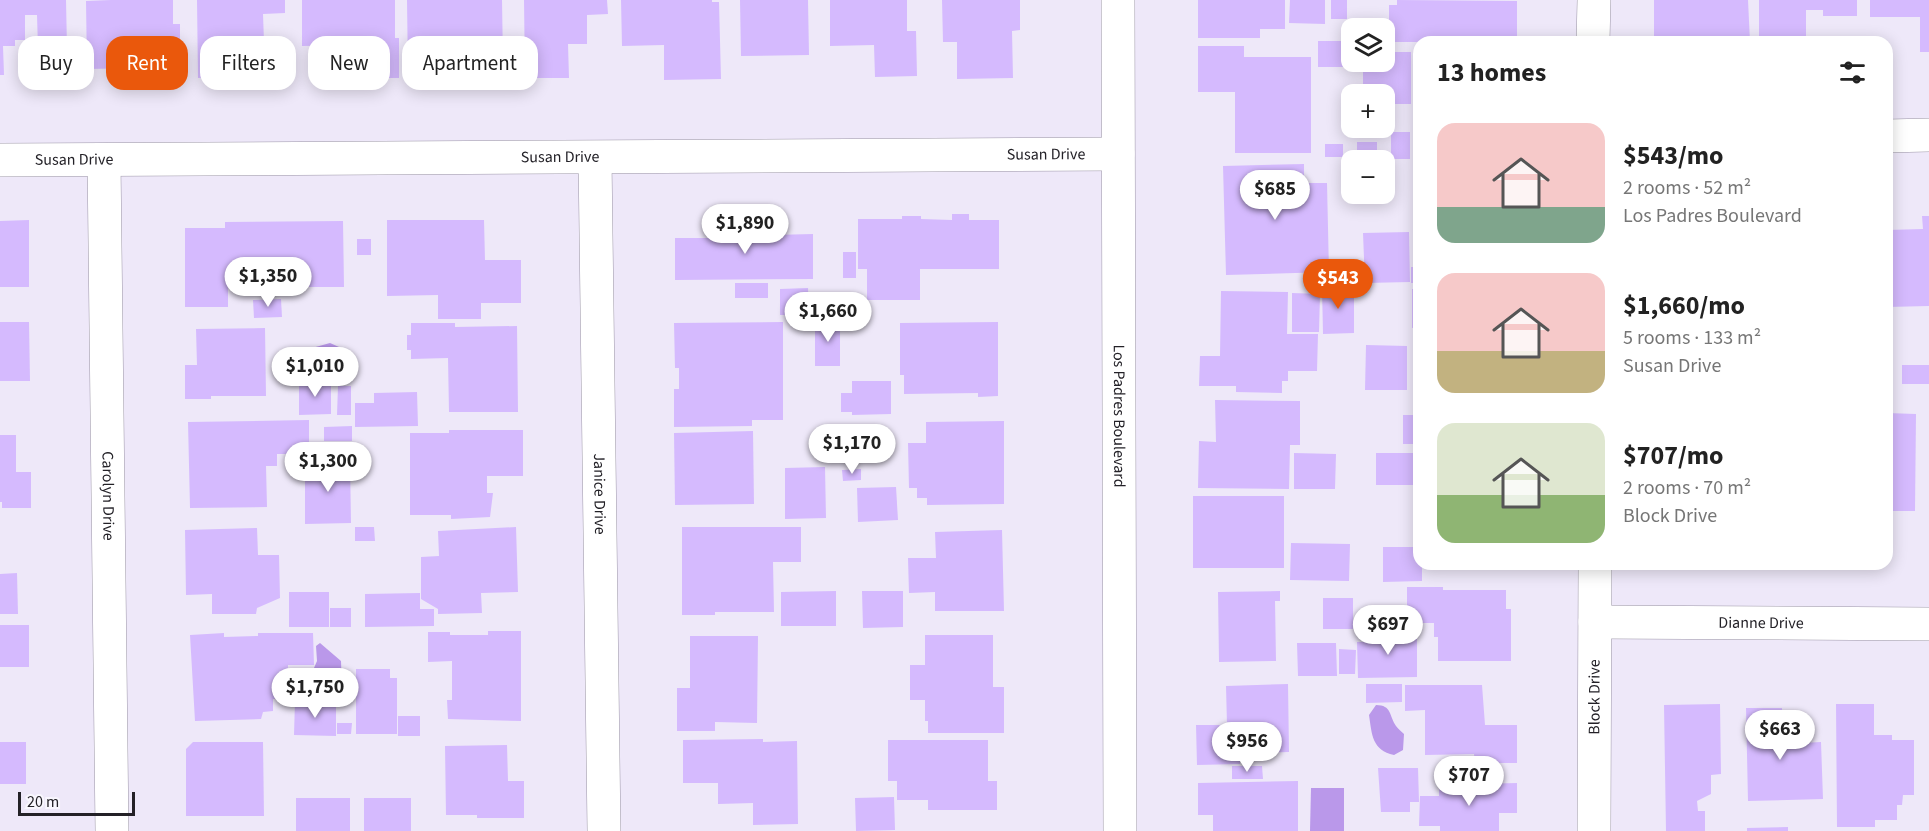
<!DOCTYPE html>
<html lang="en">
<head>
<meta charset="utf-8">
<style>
  body { margin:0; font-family:"Source Sans 3",sans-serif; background:#f2f2f2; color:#222; height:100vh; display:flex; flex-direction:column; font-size:22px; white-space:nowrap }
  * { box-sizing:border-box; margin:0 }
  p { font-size:20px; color:#767676 }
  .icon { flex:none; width:33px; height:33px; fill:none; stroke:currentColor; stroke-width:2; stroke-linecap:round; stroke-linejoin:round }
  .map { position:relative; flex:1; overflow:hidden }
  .panel { position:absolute; left:1413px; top:36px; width:480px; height:534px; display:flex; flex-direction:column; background:#fff; border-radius:18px; box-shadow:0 3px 15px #0003 }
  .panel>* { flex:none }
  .guide { position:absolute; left:18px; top:36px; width:570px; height:54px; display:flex; gap:12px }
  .buttons { position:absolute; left:1341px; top:18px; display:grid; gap:12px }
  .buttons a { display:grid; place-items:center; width:54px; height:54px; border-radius:12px; background:#fff; box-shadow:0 3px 15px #0003; font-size:30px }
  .scale { position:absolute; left:18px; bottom:15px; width:117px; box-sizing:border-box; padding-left:6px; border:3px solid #232127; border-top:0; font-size:16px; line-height:21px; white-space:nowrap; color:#232127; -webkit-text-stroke:4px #f9f7fe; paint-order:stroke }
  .price { position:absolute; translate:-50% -51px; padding:0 14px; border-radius:21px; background:#fff; color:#222; font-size:20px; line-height:39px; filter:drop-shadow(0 2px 3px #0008) }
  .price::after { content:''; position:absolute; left:50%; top:36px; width:18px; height:14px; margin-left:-9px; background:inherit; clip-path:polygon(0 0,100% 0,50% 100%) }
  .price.selected { background:#ea580c; color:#fff }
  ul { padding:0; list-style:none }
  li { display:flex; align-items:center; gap:18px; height:150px; padding:0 24px }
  li span { display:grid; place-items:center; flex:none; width:168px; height:120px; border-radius:18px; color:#555 }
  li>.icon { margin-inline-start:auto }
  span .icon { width:72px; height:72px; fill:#fffc; stroke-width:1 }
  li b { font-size:26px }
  h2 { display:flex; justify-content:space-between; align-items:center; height:72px; padding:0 24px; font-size:26px }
  .tag { padding:0 21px; border-radius:18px; background:#fff; box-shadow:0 3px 15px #0003; font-size:21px; line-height:54px }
  .tag.selected { background:#ea580c; color:#fff }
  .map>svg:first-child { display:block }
  .water { fill:#ba98ea }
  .building { fill:#d5bafe }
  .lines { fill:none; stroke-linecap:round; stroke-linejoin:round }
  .street-casing { stroke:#9b95a6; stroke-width:34 }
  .secondary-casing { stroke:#9b95a6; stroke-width:34 }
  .street { stroke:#fff; stroke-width:33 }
  .secondary { stroke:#fff; stroke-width:33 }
  .labels { text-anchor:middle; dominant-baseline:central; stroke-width:4.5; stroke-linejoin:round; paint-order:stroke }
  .street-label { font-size:16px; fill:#232127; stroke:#f9f7fe }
</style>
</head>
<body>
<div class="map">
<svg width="1929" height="831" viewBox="0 0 1929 831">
  <rect width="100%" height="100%" fill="#eee8f9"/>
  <!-- water -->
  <g class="water">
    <path d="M330 343 339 347 341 354C327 367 302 386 284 370L297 348H312Z"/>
    <polygon points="320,643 341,661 342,691 308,691 295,681 296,672 314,668 317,661 316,646"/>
    <path d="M1376 705C1392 705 1389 716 1396 726 1398 729 1401 731 1404 734L1403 750 1394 755C1372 750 1372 735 1369 715Z"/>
    <polygon points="1311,788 1344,788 1344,831 1310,831"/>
  </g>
  <!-- building -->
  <g class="building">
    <polygon points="0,0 66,0 67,48 38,48 37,15 25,15 25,40 15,40 15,46 3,46 4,75 0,75"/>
    <polygon points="111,0 173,0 173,24 180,24 180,74 141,74 141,68 87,69 86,1"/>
    <polygon points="197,0 285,0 285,13 263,14 264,42 247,42 248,77 198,78"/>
    <polygon points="302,0 395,0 395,38 399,38 399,78 347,78 347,45 302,46"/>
    <polygon points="407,0 502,0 503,62 445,63 445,74 408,74"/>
    <polygon points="524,0 607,0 608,14 587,15 587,44 568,44 569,78 525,78"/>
    <polygon points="621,0 712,0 712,2 719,2 721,79 664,80 664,45 622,46"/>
    <polygon points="740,0 808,0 809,55 741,56"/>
    <polygon points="830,0 907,0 907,31 916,31 917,76 875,77 874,45 830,46"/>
    <polygon points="942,0 1020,0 1020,30 1012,31 1013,78 957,79 957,42 943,42"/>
    <polygon points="1198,0 1285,0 1285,29 1260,29 1260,38 1198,38"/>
    <polygon points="1290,0 1325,0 1325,24 1289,23"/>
    <rect x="1331" y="0" width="16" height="19"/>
    <polygon points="1397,0 1517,1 1517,42 1389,42 1389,5 1397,5"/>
    <polygon points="1654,0 1748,0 1750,42 1654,42"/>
    <polygon points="1759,0 1857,0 1857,16 1823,16 1823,10 1806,10 1806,42 1759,42"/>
    <polygon points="1870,0 1929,0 1929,52 1920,52 1920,17 1870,17"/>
    <polygon points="1318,41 1352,41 1352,62 1356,62 1356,67 1318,67"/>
    <polygon points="1198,46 1244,46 1244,57 1311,57 1311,153 1235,153 1235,92 1198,92"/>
    <polygon points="1384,52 1411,52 1411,104 1384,104 1384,94 1363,94 1363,62 1384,62"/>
    <rect x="1391" y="132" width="19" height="27"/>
    <rect x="1357" y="142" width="20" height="18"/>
    <rect x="1325" y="144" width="18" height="13"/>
    <polygon points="1304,164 1304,183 1327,183 1329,272 1226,275 1223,166"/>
    <polygon points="952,214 969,214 969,220 999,220 999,269 920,269 920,300 867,300 867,269 858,269 858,219 902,219 902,216 921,216 921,219 952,220"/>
    <polygon points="1922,216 1929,216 1929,306 1887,307 1887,230 1923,229"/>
    <polygon points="29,220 29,287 0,287 0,221"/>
    <polygon points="387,220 484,220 485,260 521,260 521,303 481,303 481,319 438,319 438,295 387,296"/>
    <polygon points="343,221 344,287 228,287 228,307 185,307 185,228 225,228 225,222"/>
    <polygon points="718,222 773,222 773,235 813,234 813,279 675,280 675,238 718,238"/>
    <polygon points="1409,232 1410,282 1365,283 1363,233"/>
    <rect x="357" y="239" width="14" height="16"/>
    <rect x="843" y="252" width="13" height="26"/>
    <rect x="1411" y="267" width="8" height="16"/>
    <rect x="735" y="283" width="33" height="15"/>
    <polygon points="1322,287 1354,287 1354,333 1323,334"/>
    <polygon points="808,288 809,315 780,315 780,289"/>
    <polygon points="1412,289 1419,289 1419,327 1412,328"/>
    <polygon points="1221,291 1288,292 1287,334 1318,334 1317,371 1288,371 1288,381 1282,381 1282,393 1236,392 1236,386 1199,386 1200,356 1220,356"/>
    <polygon points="1292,293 1320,294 1319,332 1292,332"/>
    <polygon points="281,299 282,317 254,318 253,300"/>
    <rect x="815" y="320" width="25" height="46"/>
    <polygon points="0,322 29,322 30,381 0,381"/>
    <polygon points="783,322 783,420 752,420 752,426 674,427 674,389 679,389 679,368 675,368 674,323"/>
    <polygon points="998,322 998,396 978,397 978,393 904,394 904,375 900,375 900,323"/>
    <polygon points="411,323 455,323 455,327 517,326 518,412 449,412 448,358 411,359 411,350 407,350 407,335 411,335"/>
    <polygon points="265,328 266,396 211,396 211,399 185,399 185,365 197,365 196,329"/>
    <polygon points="1366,345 1407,346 1407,390 1365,390"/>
    <rect x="1902" y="365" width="27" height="19"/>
    <polygon points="852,381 891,381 891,414 852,415 852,412 841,412 841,393 852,393"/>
    <polygon points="299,382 331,382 331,414 299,415"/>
    <polygon points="338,386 351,386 351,415 337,415"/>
    <polygon points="417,392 418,426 355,427 355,403 374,403 374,393"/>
    <polygon points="1215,400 1300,401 1300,445 1290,445 1289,489 1198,488 1199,441 1216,442"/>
    <polygon points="1887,413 1916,414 1915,511 1887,511"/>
    <rect x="1403" y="415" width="16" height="29"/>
    <polygon points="309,420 309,454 277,454 277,466 266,466 267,507 190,508 188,422"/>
    <polygon points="1004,421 1004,504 927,505 927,498 917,498 917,488 909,488 908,443 926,443 926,422"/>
    <polygon points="352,426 352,441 324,441 324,427"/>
    <polygon points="449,430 523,430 523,476 487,476 487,493 493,493 490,517 451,519 451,515 410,515 410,433 449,433"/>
    <polygon points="753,431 754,504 675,505 674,433"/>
    <polygon points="0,435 16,435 16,472 31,472 31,508 2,508 2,502 0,502"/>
    <polygon points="1294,453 1336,454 1335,489 1294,489"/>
    <rect x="1376" y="453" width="40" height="32"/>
    <polygon points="350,462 351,523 305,524 305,463"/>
    <polygon points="825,467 826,518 785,519 785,468"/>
    <polygon points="861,469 861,480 843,481 842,470"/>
    <polygon points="896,487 898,520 858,522 857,488"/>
    <rect x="1414" y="495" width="5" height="44"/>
    <rect x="1193" y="496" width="91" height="72"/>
    <polygon points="355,527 374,527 375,541 355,541"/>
    <polygon points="516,527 518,592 481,593 482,613 438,614 438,609 421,599 421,557 439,556 438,531"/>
    <polygon points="682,527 801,527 801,562 773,562 774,612 715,612 715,615 682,615"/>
    <polygon points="257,528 258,555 279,555 280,598 257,608 256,614 212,614 212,594 186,595 185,530"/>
    <polygon points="1002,530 1004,611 935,611 935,592 909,593 908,558 936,558 935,532"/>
    <polygon points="1291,543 1350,544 1349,581 1290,580"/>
    <polygon points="1383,547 1419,547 1419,564 1422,564 1422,581 1383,582"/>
    <polygon points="17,573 18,614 0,614 0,574"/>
    <polygon points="1407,587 1443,587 1443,590 1506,590 1506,609 1511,609 1511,661 1438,661 1438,637 1434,637 1434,623 1407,623"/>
    <polygon points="836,591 836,626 781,626 781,592"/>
    <polygon points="862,591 903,591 903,627 863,628"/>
    <polygon points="1280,591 1280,601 1275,601 1276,661 1219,662 1218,592"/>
    <rect x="289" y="592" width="40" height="35"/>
    <polygon points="420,593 420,609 434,609 434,626 365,627 365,594"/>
    <rect x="1323" y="598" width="30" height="31"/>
    <rect x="330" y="608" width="21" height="19"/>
    <rect x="0" y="625" width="29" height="42"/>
    <polygon points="488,631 521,631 521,721 448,719 447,700 452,700 452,661 428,662 428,632 450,632 450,635 488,635"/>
    <polygon points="1417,632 1417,677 1358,678 1357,642 1367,642 1367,633"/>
    <polygon points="224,633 224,637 258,636 258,633 313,633 314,665 288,665 288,699 273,699 273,711 263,712 261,719 195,721 190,635"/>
    <polygon points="925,635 993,635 993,687 1004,687 1004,733 928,733 928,721 925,721 925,700 910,700 910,665 925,665"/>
    <polygon points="690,636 758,636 757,723 715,722 715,731 677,731 677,688 690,688"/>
    <polygon points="1297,643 1336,643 1337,676 1298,676"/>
    <polygon points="1339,649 1356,650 1355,674 1339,674"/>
    <polygon points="356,669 390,669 390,678 397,678 397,734 356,734"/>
    <polygon points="1288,684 1289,752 1240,753 1240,764 1197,765 1196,725 1227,725 1226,686"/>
    <polygon points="1366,684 1402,684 1402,702 1366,703"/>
    <polygon points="1405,685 1482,685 1485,725 1517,725 1517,763 1475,763 1474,754 1425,755 1425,710 1405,711"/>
    <polygon points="295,701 336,702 336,736 294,735"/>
    <polygon points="1720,704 1721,774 1711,775 1711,794 1697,801 1698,811 1705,811 1705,831 1666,831 1664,705"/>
    <polygon points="1836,704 1874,704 1874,735 1892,735 1892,740 1914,740 1914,795 1903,795 1902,805 1897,805 1897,820 1875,820 1875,827 1837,827"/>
    <polygon points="1746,708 1782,708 1783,739 1803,738 1803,743 1821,742 1823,799 1748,801"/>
    <rect x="398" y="716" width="22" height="20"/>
    <polygon points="337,723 352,723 351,734 337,734"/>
    <polygon points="763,739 763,742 797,741 798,824 753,825 753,803 718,804 718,783 683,783 683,740"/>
    <polygon points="888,740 988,740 988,781 997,781 997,810 928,810 928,800 897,800 897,781 888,781"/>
    <rect x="0" y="742" width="26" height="42"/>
    <polygon points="193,742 263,742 264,816 186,816 186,749"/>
    <polygon points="507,745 508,781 524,781 524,818 477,818 477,815 446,815 445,746"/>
    <polygon points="1232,766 1262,766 1263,779 1232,779"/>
    <polygon points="1378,768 1418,768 1419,802 1410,802 1410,812 1381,812"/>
    <polygon points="1298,781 1298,831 1213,831 1213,815 1198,815 1198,783"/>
    <polygon points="1517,783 1517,813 1499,813 1499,831 1440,831 1440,826 1419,826 1420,796 1439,796 1439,785"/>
    <polygon points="894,797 895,830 856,831 855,798"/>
    <rect x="296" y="798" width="54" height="33"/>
    <rect x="364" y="798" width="47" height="33"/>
    <polygon points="1788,827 1788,831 1747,831 1747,828"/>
  </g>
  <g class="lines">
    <!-- street casing -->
    <g class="street-casing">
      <g id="street">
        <polyline points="1593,42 1594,0"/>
        <polyline points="1887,136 1929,135"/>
        <path id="s1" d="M595 158 604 831"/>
        <path id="s2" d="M0 160 1118 154"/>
        <path id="s3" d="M104 160 112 831"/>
        <path id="s4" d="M1595 622 1929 624"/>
        <path id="s5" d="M1594 831 1595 564"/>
      </g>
    </g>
    <!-- secondary casing -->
    <g class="secondary-casing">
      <g id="secondary">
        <path id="s6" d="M1118 0 1120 831"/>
      </g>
    </g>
    <!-- street -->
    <use href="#street" class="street"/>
    <!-- secondary -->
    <use href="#secondary" class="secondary"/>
  </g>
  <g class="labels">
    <!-- street labels -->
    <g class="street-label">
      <text stroke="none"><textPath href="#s2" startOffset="1046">Susan Drive</textPath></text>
      <text stroke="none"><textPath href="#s2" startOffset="560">Susan Drive</textPath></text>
      <text stroke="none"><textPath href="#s2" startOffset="74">Susan Drive</textPath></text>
      <text stroke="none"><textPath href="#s6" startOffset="416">Los Padres Boulevard</textPath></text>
      <text stroke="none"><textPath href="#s1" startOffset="336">Janice Drive</textPath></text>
      <text stroke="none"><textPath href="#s3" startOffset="336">Carolyn Drive</textPath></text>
      <text stroke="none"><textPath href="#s4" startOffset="166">Dianne Drive</textPath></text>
      <text stroke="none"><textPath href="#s5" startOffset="134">Block Drive</textPath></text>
    </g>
  </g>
</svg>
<div class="buttons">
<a><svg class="icon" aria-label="layers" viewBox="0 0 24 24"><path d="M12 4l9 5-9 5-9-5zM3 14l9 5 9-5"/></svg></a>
<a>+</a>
<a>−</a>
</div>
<div class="scale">20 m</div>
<b class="price" style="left:1275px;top:221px">$685</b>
<b class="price" style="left:745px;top:255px">$1,890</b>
<b class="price" style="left:268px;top:308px">$1,350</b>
<b class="price selected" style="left:1338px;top:310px">$543</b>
<b class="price" style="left:828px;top:343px">$1,660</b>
<b class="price" style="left:315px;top:398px">$1,010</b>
<b class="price" style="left:852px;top:475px">$1,170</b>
<b class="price" style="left:328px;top:493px">$1,300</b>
<b class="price" style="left:1388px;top:656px">$697</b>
<b class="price" style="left:315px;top:719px">$1,750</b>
<b class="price" style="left:1780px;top:761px">$663</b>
<b class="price" style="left:1247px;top:773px">$956</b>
<b class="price" style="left:1469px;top:807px">$707</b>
<div class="guide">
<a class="tag">Buy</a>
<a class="tag selected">Rent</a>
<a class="tag">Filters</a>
<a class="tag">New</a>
<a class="tag">Apartment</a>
</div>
<section class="panel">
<h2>13 homes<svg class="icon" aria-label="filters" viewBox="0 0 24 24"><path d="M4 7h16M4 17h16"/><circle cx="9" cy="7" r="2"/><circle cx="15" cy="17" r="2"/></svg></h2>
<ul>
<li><span style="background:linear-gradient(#f6c9c9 70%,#7fa58c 0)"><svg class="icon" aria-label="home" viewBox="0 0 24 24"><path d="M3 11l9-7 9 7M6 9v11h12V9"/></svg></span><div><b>$543/mo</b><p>2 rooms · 52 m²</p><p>Los Padres Boulevard</p></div></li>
<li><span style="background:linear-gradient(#f6c9c9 65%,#c2b280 0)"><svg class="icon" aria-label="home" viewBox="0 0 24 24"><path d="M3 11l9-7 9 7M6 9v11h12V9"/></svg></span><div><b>$1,660/mo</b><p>5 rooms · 133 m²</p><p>Susan Drive</p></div></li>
<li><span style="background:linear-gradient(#dfe7d0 60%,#8fb573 0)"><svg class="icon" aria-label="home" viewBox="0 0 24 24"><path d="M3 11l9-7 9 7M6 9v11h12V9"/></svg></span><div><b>$707/mo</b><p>2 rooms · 70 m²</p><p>Block Drive</p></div></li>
</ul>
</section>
</div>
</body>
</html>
